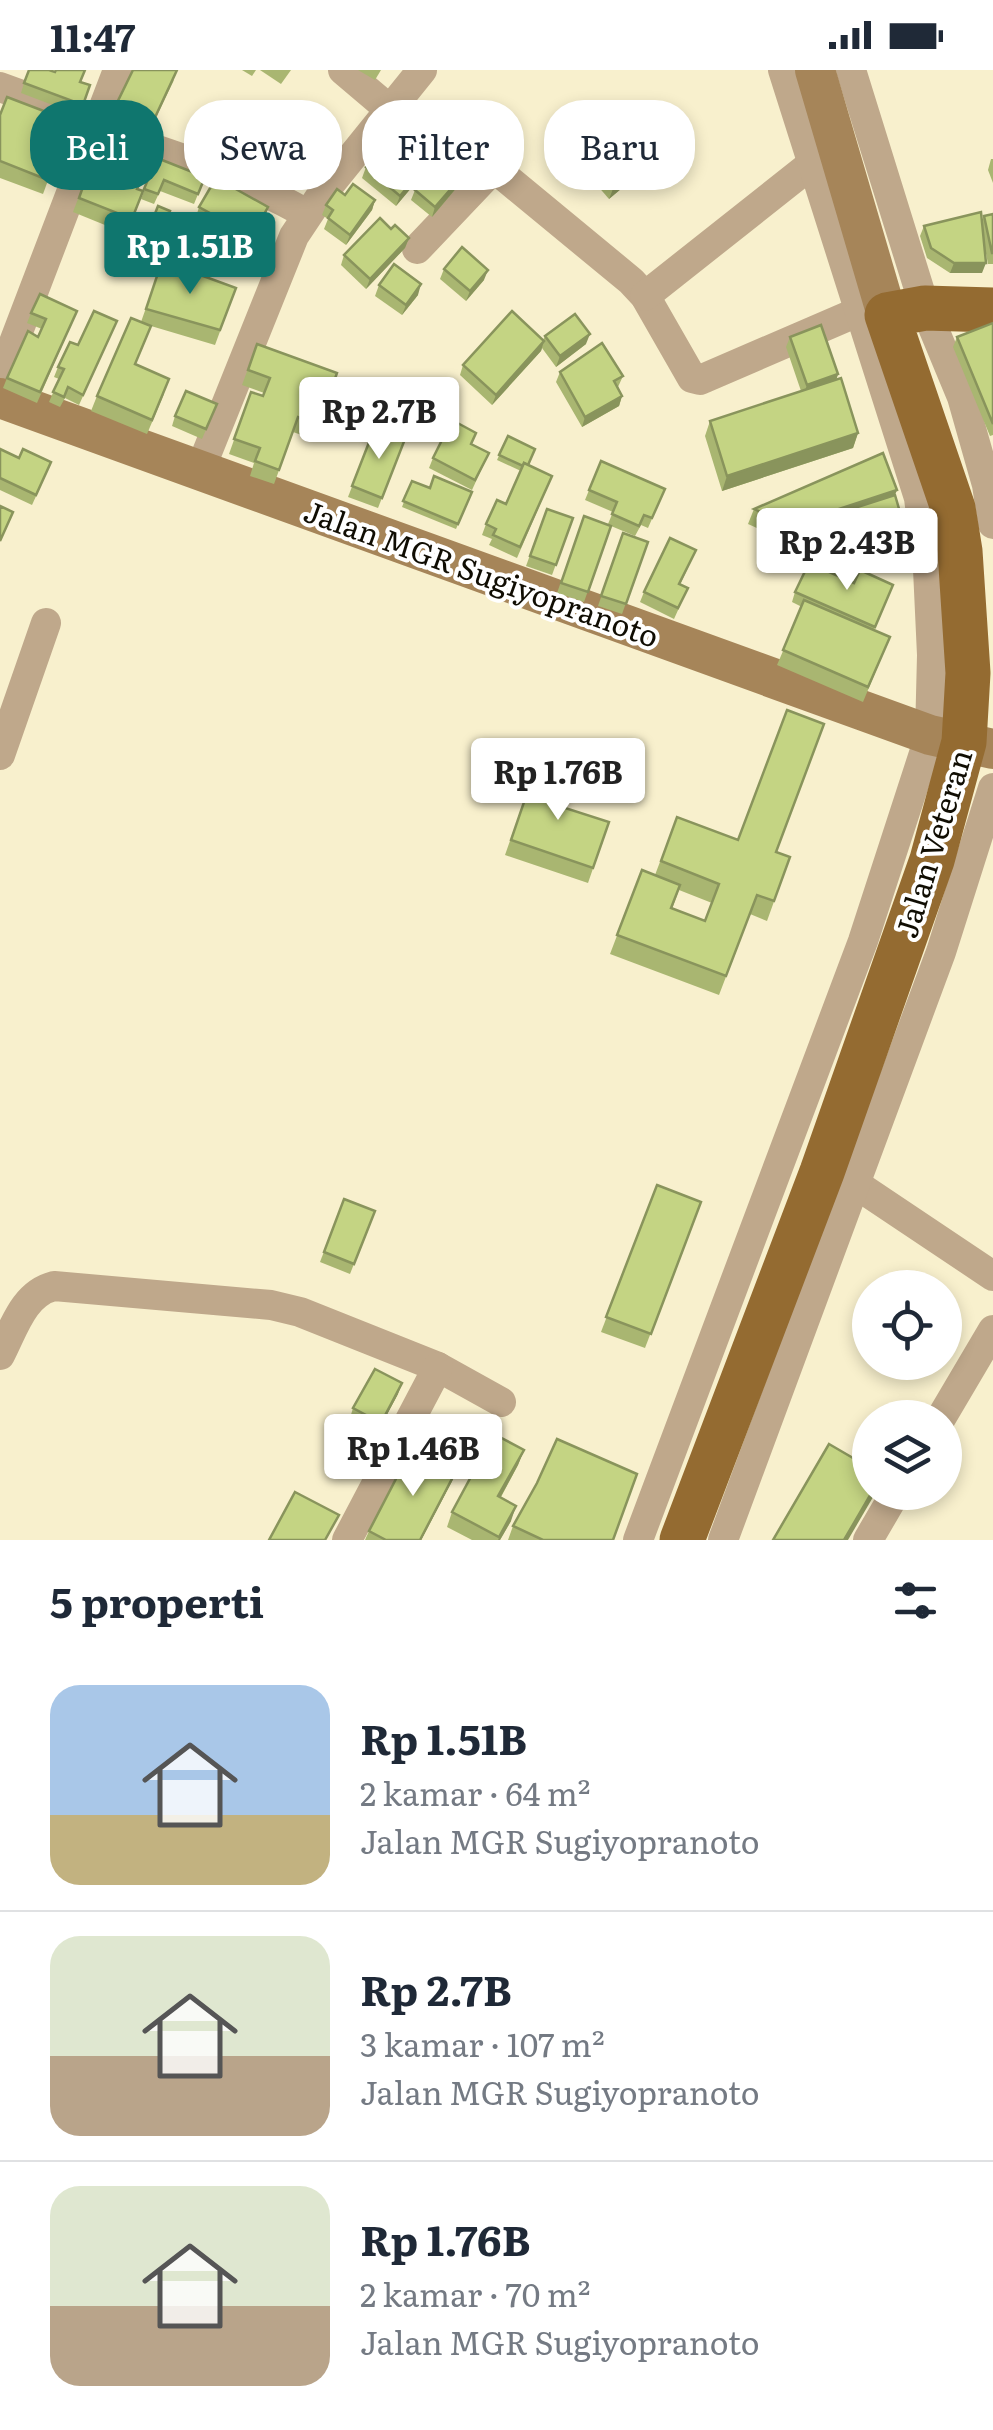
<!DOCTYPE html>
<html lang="id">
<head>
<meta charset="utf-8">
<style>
  body { margin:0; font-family:Literata,serif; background:#f6f6f7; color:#1f2937; height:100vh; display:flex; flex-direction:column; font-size:38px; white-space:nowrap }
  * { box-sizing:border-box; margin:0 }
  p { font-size:32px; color:#747a83 }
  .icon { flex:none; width:55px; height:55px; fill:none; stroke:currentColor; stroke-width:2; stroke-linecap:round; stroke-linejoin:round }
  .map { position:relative; height:1470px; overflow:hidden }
  .panel { display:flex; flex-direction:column; background:#fff; flex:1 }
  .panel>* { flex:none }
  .top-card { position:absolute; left:30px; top:30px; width:935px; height:90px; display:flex; gap:20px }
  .tools { position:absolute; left:852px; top:1200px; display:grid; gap:20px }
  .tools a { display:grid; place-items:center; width:110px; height:110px; border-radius:50%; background:#fff; box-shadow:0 5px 15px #0003; font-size:50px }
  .price { position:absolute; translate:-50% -85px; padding:0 22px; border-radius:10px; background:#fff; color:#222; font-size:32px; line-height:65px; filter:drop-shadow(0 2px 5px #0008) }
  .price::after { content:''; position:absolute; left:50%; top:60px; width:30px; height:22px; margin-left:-15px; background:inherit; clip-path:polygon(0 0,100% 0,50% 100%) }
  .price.current { background:#0f766e; color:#fff }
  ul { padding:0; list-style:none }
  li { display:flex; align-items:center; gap:30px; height:250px; padding:0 50px }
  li+li { border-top:2px solid #e0e1e3 }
  li span { display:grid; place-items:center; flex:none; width:280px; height:200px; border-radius:30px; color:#555 }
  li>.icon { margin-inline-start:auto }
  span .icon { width:120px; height:120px; fill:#fffc; stroke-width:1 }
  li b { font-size:42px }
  h2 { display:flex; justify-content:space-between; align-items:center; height:120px; padding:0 50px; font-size:42px }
  .tag { padding:0 35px; border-radius:40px; background:#fff; box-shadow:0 5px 15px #0003; font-size:35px; line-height:90px }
  .tag.current { background:#0f766e; color:#fff }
  .status { display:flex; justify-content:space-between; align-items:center; height:70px; padding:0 50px; background:#fff; direction:ltr }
  .status svg { height:28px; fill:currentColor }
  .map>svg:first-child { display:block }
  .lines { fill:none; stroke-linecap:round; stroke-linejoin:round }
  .street { stroke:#bfa88b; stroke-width:30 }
  .secondary { stroke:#a68559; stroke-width:40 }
  .primary { stroke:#946b31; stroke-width:45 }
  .wall { fill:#a9b671; fill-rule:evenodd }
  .shaded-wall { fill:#89945c }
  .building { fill:#c4d483; stroke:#89945c; stroke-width:2.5 }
  .labels { text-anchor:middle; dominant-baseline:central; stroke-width:8; stroke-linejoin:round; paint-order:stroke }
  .street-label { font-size:30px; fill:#100d03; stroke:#fff }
</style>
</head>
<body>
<div class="status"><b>11:47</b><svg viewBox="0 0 49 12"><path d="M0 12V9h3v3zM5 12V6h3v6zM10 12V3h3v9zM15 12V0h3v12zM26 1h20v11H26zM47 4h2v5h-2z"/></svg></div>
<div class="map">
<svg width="993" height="1470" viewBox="0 0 993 1470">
  <rect width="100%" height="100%" fill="#f8f0cd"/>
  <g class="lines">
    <!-- street -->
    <g class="street">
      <polyline points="343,0 389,39 494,98 631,211 645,226 692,308 700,310 860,241"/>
      <polyline points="851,0 925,238 962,327 987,415 993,454"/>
      <polyline points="0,17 99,53"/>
      <path d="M96 60C169 83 240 106 307 144"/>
      <polyline points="417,179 494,98"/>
      <polyline points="645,226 813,93"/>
      <polyline points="0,309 118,0"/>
      <polyline points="200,400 294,166 322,124 422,0"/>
      <polyline points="0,685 46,553"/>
      <polyline points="857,1115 993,1206"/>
      <path d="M0 1285C14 1258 23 1224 54 1216L271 1235 300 1242 438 1297 501 1332"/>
      <polyline points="941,1348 993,1260"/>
      <polyline points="347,1470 438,1297"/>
      <polyline points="638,1470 863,871 930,665 932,585 928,499 919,428 783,0"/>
      <polyline points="723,1470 941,882 993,718"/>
      <polyline points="868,1470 896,1422"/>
    </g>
    <!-- secondary -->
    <g class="secondary">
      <polyline points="815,0 887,245"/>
      <polyline points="0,328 930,665 993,679"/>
    </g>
    <!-- primary -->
    <polyline class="primary" points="682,1470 822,1102 932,790 964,672 968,603 960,481 953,438 887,245 925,238 993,240"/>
  </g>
  <!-- wall -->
  <g class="wall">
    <polygon points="242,0 256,0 252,6"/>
    <polygon points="260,0 291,0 281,14"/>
    <polygon points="358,0 381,0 375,10"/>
    <polygon points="55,2 90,15 79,45 21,23 24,13"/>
    <polygon points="174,10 147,66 111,50 114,39"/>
    <polygon points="0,45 70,51 43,124 0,108"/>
    <polygon points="549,58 594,59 590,69 565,91 545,69"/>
    <polygon points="581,82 634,108 609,129 577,92"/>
    <polygon points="388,87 422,105 396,136 362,108 366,97"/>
    <polygon points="157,88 205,107 194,134 160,121 154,134 141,129"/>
    <polygon points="991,89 993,89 993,113 988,100"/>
    <polygon points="89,100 143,121 127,164 73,142"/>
    <polygon points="458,116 432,147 411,130 415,120"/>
    <polygon points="345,125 375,130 372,140 346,175 324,159 328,149 322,145 326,135"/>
    <polygon points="158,136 164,158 193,202 236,218 215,275 151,256 135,294 164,324 147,364 91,341 97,326 141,252 159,201 137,192"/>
    <polygon points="199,137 265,147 248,177 196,147"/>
    <polygon points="993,144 993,194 988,194 984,173 982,203 950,203 927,188 920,166 924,156 982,152 984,146"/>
    <polygon points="391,159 409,168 405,178 366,219 341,195 344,185"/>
    <polygon points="444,199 484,210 466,231 440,209"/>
    <polygon points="379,215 418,225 402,245 375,226"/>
    <polygon points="77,241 37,333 3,318 7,308 38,267 42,259 27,253 31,243"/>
    <polygon points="117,251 79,335 65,328 60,337 49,332 59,309 54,307 58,297 78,275"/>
    <polygon points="993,253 993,365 990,366 953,277 957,267"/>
    <polygon points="545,266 586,274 556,297 542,278 541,281 492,335 460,305 463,295 543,270"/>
    <polygon points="790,267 838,304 836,310 858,363 853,378 722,421 705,366 710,351 801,321 786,277"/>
    <polygon points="257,274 337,303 313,369 293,362 274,414 250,406 254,393 229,384 251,322 263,326 264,323 242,315"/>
    <polygon points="560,302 623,306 618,317 622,326 619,336 582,357 556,312"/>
    <polygon points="217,334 202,369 172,356 175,346"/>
    <polygon points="375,357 405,369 378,438 348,427"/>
    <polygon points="508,366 528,395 548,416 517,488 489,475 492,469 482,465 486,454 506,434 521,401 497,390"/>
    <polygon points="472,374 489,383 472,420 429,398 433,388"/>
    <polygon points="0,379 47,402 32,435 0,420"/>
    <polygon points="601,391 665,419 648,458 641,455 635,466 611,456 584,532 557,523 584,446 608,454 613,442 585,430"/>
    <polygon points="412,411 430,418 472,422 456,459 402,437"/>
    <polygon points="895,425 900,466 835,494 748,454 754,439"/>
    <polygon points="547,439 573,448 552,505 526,496"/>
    <polygon points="623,463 648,472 622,544 598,536"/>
    <polygon points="696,480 680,515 688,518 674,549 640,532 644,522"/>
    <polygon points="854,513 893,515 874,560 890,567 863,632 777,595 802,537 792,532 795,522"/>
    <polygon points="535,700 565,738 609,752 588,813 505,785"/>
    <path d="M677 747 738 770 790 787 767 851 750 844 719 925 610 884 642 800 655 805ZM679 820 712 833 705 851 672 839Z"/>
    <polygon points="657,1115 701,1132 645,1278 601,1262"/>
    <polygon points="344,1129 375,1141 350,1204 320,1192"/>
    <polygon points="398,1324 377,1363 350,1348 353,1338"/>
    <polygon points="524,1380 518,1395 501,1427 511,1451 500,1470 472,1470 447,1457 452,1442"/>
    <polygon points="456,1401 452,1411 421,1470 365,1470 369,1461"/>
    <polygon points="513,1456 613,1470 508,1470"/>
  </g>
  <!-- shaded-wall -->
  <g class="shaded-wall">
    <polygon points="594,59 590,69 565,91 569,81"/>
    <polygon points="426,95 422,105 396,136 400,126"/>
    <polygon points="637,98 634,108 609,129 613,119"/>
    <polygon points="462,106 458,116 432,147 435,137"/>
    <polygon points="375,130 372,140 346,175 350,165"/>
    <polygon points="268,137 265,147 248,177 252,166"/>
    <polygon points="409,168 405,178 366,219 370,209"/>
    <polygon points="954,193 986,193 982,203 950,203"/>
    <polygon points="488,200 484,210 466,231 470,221"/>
    <polygon points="421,214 418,225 402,245 406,235"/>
    <polygon points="590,264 586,274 556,297 560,286"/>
    <polygon points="544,271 541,281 492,335 496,325"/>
    <polygon points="838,304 835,314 803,326 807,315"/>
    <polygon points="622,326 619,336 582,357 585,347"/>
    <polygon points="858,363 853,378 722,421 727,406"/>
    <polygon points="897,420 891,435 789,459 790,455"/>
    <polygon points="904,456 900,466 835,494 839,483"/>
    <polygon points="402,1313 398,1324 377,1363 381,1353"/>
    <polygon points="524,1380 518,1395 493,1441 498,1426"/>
    <polygon points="456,1401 452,1411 421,1470 420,1470"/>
    <polygon points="872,1422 876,1422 848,1470 844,1470"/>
    <polygon points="516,1436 511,1451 500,1470 498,1470"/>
  </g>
  <!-- building -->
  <g class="building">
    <polygon points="29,0 49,0 55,2 56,0 85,0 80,12 90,15 83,35 24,13"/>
    <polygon points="133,0 177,0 151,56 114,39"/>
    <polygon points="7,27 70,51 48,110 0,91 0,45"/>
    <polygon points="574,36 594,59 569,81 549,58"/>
    <polygon points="605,61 637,98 613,119 581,82"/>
    <polygon points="112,65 153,82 137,119 143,121 132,149 79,128 89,100 96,103"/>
    <polygon points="400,73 426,95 400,126 366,97 380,81 388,87"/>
    <polygon points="157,88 205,107 198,124 164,110 158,124 144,119"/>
    <polygon points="442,89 462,106 435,137 415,120"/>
    <polygon points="216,108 268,137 252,166 199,137"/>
    <polygon points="353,114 375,130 350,165 328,148 333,140 326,135 337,119 345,125"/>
    <polygon points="158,136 170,141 163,158 204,174 193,202 140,182"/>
    <polygon points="981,142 986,193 954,193 931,178 924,156"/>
    <polygon points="993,144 993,183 992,183 984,146"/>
    <polygon points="380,148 391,159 395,155 409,168 370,209 344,185"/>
    <polygon points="462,177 488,200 470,221 444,199"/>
    <polygon points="162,191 236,218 220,260 146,239"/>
    <polygon points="394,194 421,214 406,235 379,215"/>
    <polygon points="40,224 77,241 40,322 7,308 28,261 38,267 46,249 31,243"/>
    <polygon points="94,241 117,251 83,325 68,317 64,327 53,322 64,299 58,297 70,272 78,275"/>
    <polygon points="512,241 544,271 496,325 463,295"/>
    <polygon points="575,244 590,264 560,286 545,266"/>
    <polygon points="131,248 151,256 135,294 169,309 152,350 97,326"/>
    <polygon points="993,253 993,354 957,267"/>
    <polygon points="821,255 838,304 807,315 790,267"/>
    <polygon points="602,273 623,306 614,311 622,326 585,347 560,302"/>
    <polygon points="257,274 337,303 319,354 298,347 279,400 255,391 260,378 234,369 251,322 263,326 270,308 248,300"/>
    <polygon points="841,308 858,363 727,406 710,351"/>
    <polygon points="186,321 217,334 206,359 175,346"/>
    <polygon points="452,350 476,363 471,374 489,383 475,410 433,388"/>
    <polygon points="375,357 405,369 382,428 352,416"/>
    <polygon points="508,366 535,379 528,395 524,393 523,396 499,385"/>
    <polygon points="0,379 19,388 23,379 51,392 36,425 0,408"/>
    <polygon points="883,383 897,420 790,455 754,439"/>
    <polygon points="601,391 665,419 652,448 644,445 639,456 612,444 617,432 589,420"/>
    <polygon points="524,393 552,406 520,477 493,465 496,459 486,454 497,430 506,434"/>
    <polygon points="434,406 472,422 458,454 403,431 412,411 430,418"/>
    <polygon points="895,425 904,456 839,483 789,459"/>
    <polygon points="0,436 13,442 0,471"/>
    <polygon points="547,439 573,448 556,495 530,486"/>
    <polygon points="584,446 611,456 588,522 561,513"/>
    <polygon points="623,463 648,472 626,534 601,526"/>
    <polygon points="670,468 696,480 679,514 688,518 678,538 644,522"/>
    <polygon points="809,493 854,513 860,500 893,515 875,557 795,522"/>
    <polygon points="804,530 890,567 868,617 783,580"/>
    <polygon points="787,640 824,654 776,782 790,787 774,831 757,825 726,906 617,865 642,800 680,815 671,838 705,851 719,814 661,791 677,747 738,770"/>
    <polygon points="535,700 574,713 565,738 609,752 593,798 511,770"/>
    <polygon points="657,1115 701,1132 651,1264 606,1247"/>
    <polygon points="344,1129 375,1141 354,1194 324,1182"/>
    <polygon points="375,1299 402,1313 381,1353 353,1338"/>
    <polygon points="494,1364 524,1380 498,1426 516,1436 499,1467 452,1442"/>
    <polygon points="557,1369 637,1404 613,1470 543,1470 513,1456 537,1413"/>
    <polygon points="829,1374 870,1398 870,1422 872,1422 844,1470 773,1470"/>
    <polygon points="412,1378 456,1401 420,1470 386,1470 369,1461"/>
    <polygon points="295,1422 339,1445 325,1470 269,1470"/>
  </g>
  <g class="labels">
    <!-- street labels -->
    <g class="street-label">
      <text transform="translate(482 502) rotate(20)">Jalan MGR Sugiyopranoto</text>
      <text transform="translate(932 773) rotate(-73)">Jalan Veteran</text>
    </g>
  </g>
</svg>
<div class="tools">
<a><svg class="icon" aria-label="locate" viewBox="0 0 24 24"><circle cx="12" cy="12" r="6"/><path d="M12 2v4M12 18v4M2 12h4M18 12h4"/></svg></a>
<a><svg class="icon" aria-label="layers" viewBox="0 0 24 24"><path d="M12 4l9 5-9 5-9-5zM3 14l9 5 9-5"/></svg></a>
</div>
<b class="price current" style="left:190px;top:227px">Rp 1.51B</b>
<b class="price" style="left:379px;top:392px">Rp 2.7B</b>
<b class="price" style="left:847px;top:523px">Rp 2.43B</b>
<b class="price" style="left:558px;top:753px">Rp 1.76B</b>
<b class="price" style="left:413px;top:1429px">Rp 1.46B</b>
<div class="top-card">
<a class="tag current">Beli</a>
<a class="tag">Sewa</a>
<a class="tag">Filter</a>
<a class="tag">Baru</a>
</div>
</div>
<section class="panel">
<h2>5 properti<svg class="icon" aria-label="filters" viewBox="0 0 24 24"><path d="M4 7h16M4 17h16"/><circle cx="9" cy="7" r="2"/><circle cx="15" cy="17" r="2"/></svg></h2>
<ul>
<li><span style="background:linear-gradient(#a9c7e8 65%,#c2b280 0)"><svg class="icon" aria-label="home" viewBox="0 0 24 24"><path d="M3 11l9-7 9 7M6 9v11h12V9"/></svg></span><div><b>Rp 1.51B</b><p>2 kamar · 64 m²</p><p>Jalan MGR Sugiyopranoto</p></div></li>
<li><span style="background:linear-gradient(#dfe7d0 60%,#b9a48a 0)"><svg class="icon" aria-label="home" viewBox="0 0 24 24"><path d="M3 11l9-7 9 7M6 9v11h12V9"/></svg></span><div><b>Rp 2.7B</b><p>3 kamar · 107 m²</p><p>Jalan MGR Sugiyopranoto</p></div></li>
<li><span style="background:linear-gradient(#dfe7d0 60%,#b9a48a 0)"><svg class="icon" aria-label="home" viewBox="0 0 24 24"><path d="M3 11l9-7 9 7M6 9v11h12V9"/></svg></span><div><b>Rp 1.76B</b><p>2 kamar · 70 m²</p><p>Jalan MGR Sugiyopranoto</p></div></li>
</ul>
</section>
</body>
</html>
